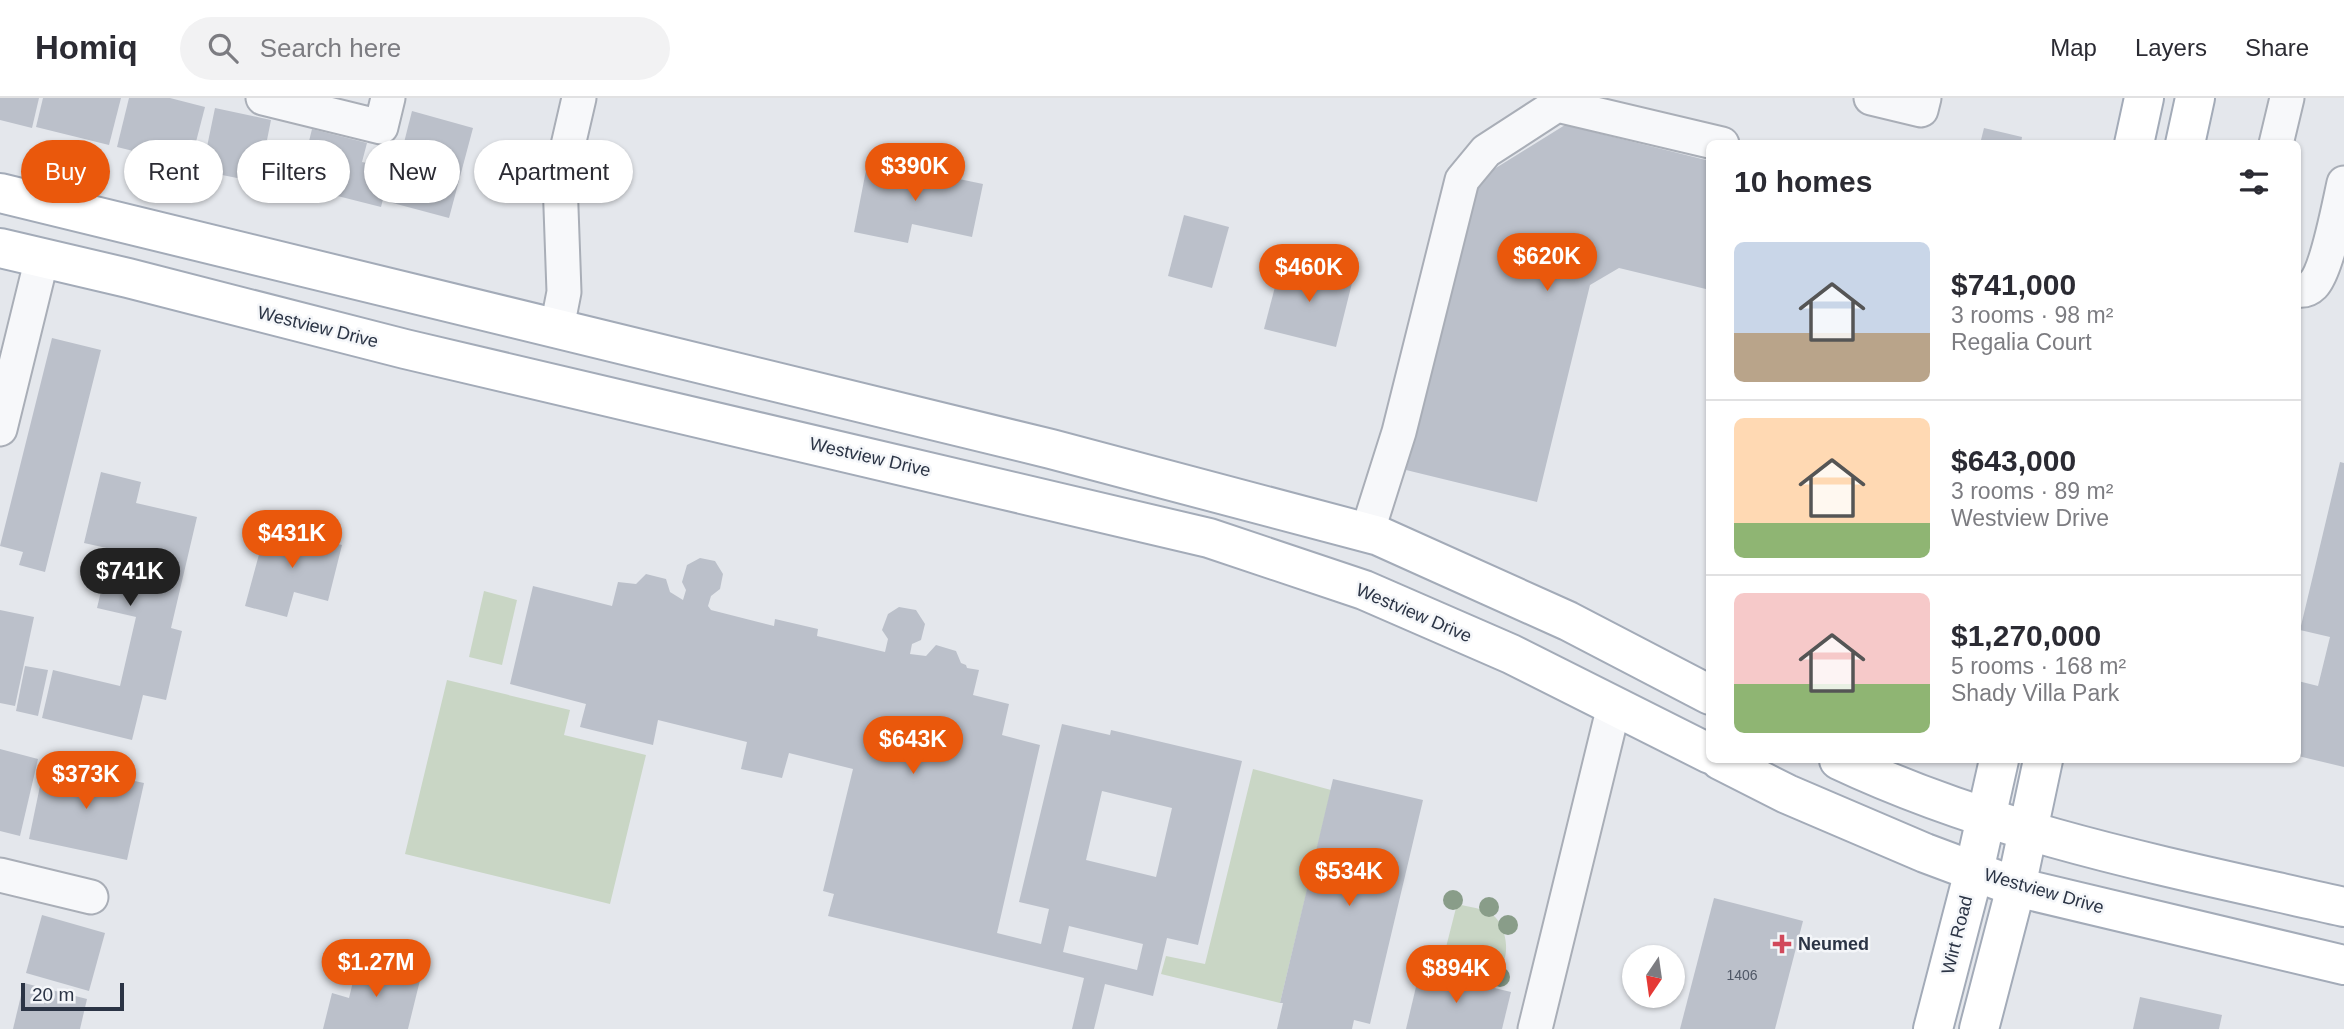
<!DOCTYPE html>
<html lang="en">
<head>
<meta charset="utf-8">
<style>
  body { margin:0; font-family:Arial,sans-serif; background:#f2f2f3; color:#2b2b33; height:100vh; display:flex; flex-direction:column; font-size:26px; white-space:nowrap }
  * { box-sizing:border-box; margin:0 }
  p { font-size:23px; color:#7c7c81 }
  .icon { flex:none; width:38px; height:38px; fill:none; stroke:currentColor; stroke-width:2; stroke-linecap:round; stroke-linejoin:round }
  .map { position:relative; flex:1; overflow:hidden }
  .side { position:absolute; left:1706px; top:42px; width:595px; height:623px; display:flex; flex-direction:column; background:#fff; border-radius:10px; box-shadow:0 2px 5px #0004 }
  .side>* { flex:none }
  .top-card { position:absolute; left:21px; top:42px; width:665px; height:63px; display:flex; gap:14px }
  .needle { width:46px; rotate:193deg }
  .tools { position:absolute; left:1622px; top:847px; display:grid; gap:14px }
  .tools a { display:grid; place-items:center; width:63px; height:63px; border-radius:50%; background:#fff; box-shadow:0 2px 5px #0004; font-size:35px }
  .scale { position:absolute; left:21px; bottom:18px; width:103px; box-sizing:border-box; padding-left:7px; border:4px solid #2b3445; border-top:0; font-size:19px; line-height:24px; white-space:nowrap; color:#2b3445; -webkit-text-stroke:5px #f4f6f9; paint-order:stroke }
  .price { position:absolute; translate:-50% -60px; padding:0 16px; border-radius:24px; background:#ea580c; color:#fff; font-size:23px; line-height:46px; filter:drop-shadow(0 2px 4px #0008) }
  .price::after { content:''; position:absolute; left:50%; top:42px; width:21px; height:16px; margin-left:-10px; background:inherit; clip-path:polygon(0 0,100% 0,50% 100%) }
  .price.active { background:#222; color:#fff }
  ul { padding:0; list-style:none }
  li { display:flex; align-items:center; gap:21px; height:175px; padding:0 28px }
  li+li { border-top:2px solid #e1e1e2 }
  li span { display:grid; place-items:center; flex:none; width:196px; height:140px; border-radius:10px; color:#555 }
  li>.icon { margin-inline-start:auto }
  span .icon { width:84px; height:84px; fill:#fffc; stroke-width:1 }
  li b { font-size:30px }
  h2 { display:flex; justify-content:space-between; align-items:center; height:84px; padding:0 28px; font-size:30px }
  .tag { padding:0 24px; border-radius:32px; background:#fff; box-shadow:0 2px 5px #0004; font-size:24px; line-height:63px }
  .tag.active { background:#ea580c; color:#fff }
  header { display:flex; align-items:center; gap:42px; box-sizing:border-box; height:98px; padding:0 35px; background:#fff; border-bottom:2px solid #e1e1e2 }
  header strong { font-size:33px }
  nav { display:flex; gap:38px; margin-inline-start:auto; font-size:24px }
  .search { width:490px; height:63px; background:#f2f2f3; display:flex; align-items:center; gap:18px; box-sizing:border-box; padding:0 24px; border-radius:38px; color:#7c7c81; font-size:26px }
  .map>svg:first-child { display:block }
  .green { fill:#c9d6c5 }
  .building { fill:#bbc0ca; fill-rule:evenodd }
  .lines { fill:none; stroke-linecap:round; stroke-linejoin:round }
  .minor-casing { stroke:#a9aeb7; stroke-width:37 }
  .major-casing { stroke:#a3abb8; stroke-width:42 }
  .minor { stroke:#f7f8fa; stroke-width:33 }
  .major { stroke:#fff; stroke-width:38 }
  .tree { fill:#899d89 }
  .poi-dot { fill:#d1495b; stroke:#f4f6f9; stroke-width:2.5 }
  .labels { text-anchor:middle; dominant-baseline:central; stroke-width:5; stroke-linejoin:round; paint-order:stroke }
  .number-label { font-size:14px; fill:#4f5766 }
  .street-label { font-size:18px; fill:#2b3445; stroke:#f4f6f9 }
  .poi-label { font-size:18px; font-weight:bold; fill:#2b3445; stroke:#f4f6f9; text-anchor:start }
</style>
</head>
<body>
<header>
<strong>Homiq</strong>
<div class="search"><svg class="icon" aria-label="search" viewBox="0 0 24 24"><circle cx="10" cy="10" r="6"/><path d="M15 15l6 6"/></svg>Search here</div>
<nav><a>Map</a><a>Layers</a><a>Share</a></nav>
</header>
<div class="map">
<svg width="2344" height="931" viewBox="0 0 2344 931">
  <rect width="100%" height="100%" fill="#e4e7ec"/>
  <!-- green -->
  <g class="green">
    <polygon points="484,493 517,502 502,567 469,559"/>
    <polygon points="447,582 570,612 564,637 646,657 610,806 405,756"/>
    <polygon points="1253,671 1331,692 1280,905 1161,876 1166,858 1205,866"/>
    <path d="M1457 806C1468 809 1484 810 1493 817 1510 831 1514 876 1484 878 1471 879 1454 872 1441 869Z"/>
  </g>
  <!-- building -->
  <g class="building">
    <polygon points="0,0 39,0 32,30 0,22"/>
    <polygon points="43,0 121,0 109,47 36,29"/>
    <polygon points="129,0 170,0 205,9 190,67 117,49"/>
    <polygon points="215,10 271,22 267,42 296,48 287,90 202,73"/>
    <polygon points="412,13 473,30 449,120 389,104"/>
    <polygon points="1565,27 1710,63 1710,192 1619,170 1590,187 1537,404 1406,372 1478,81"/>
    <polygon points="1984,30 2022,39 2021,46 1980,46"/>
    <polygon points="312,31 367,45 362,64 391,70 381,109 298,88"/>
    <polygon points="868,62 983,86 972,139 912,126 908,145 854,134"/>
    <polygon points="1184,117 1229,129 1212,190 1168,178"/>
    <polygon points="1282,162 1353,181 1336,249 1264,231"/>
    <polygon points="52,240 101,252 45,474 19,467 23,454 0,448"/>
    <polygon points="2340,364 2344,365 2344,669 2298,658 2298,583 2318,588 2330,539 2300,532"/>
    <polygon points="101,374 141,384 136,405 197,419 171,530 182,533 166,602 143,597 132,642 42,620 53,572 120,588 136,519 97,510 111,451 84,445"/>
    <polygon points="267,427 342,447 328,503 294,494 287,519 245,508"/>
    <path d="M700 460 715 463 723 476 720 491 711 498 708 508 711 512 774 528 775 521 818 531 817 538 885 554 888 541 882 532 888 516 899 509 916 512 925 526 921 542 912 546 910 556 926 558 936 547 956 553 961 565 966 567 967 570 979 572 973 597 1009 606 1002 637 1040 647 997 835 1041 846 1049 811 1019 804 1062 626 1110 637 1111 632 1242 663 1198 847 1167 840 1153 898 1105 886 1094 931H1072L1084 880 828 818 834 796 823 793 853 671 789 655 782 680 741 671 747 644 658 622 653 647 580 629 586 606 510 586 533 488 612 508 618 484 636 486 646 476 666 481 670 494 683 502 686 492 682 484 687 467ZM1102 693 1172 710 1156 779 1086 762ZM1069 828 1143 846 1137 872 1063 854Z"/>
    <polygon points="0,512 34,519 15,608 0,605"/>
    <polygon points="25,568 48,572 38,618 16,613"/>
    <polygon points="0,651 38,661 20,738 0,733"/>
    <polygon points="45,664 144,685 127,762 29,741"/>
    <polygon points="1333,681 1423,702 1370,926 1354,922 1352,931 1277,931 1283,905 1280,905"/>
    <polygon points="1714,800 1803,823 1775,931 1680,931"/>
    <polygon points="42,817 105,835 89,893 26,875"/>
    <polygon points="359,859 422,874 408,931 323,931 332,895 349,900"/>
    <polygon points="1420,872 1511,894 1502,931 1406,931"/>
    <polygon points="24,885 87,901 80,931 13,931"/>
    <polygon points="2140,899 2222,917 2219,931 2133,931"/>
  </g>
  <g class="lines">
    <!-- minor casing -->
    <g class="minor-casing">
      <g id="minor">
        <polyline points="263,0 381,29 388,0"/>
        <polyline points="1871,0 1921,12 1924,0"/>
        <polyline points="2276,46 2287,0"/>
        <path d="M2298 192C2304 193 2308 192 2313 187 2327 173 2339 107 2344 85"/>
        <polyline points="557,230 564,194 560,82 579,0"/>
        <polyline points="0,331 42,160"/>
        <polyline points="1367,435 1399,334 1462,82 1486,53 1557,7 1722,46"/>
        <polyline points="0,777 91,799"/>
        <polyline points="1535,931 1614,608"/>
      </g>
    </g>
    <!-- major casing -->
    <g class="major-casing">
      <g id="major">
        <polyline points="2134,46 2144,0"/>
        <polyline points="2185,46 2195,0"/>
        <polyline points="0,95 1051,351 1379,438 1568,523 1710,597"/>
        <polyline points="0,150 128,180 405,251 1209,440 1364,492 1511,556 1710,656"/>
        <polyline points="1720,662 1787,696 1925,755 2016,789 2344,867"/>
        <path d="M1839 662C1998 737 2173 770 2344 809"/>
        <polyline points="1933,931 1974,773 1999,662"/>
        <polyline points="1979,931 2016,789 2043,662"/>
      </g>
    </g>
    <!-- minor -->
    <use href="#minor" class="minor"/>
    <!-- major -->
    <use href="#major" class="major"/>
  </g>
  <!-- trees -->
  <g class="tree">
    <circle cx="1453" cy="802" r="10"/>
    <circle cx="1489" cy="809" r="10"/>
    <circle cx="1508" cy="827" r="10"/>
    <circle cx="1500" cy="879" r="10"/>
  </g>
  <!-- markers -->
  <path class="poi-dot" d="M1778.5 835.5h7v7h7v7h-7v7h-7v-7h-7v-7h7z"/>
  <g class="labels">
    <!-- number labels -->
    <g class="number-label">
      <text x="1742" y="877">1406</text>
    </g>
    <!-- street labels -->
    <g class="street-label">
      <text transform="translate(318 229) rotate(14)">Westview Drive</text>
      <text transform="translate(870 359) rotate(13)">Westview Drive</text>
      <text transform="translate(1414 515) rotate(23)">Westview Drive</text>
      <text transform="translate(2044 793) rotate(16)">Westview Drive</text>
      <text transform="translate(1957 837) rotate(-76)">Wirt Road</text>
    </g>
    <!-- poi labels -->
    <g class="poi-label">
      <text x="1798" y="846">Neumed</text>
    </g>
  </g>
</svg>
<div class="tools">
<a><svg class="needle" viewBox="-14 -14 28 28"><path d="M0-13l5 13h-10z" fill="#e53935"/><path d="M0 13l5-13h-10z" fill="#7c7c81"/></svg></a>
</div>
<div class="scale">20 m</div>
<b class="price" style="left:915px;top:105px">$390K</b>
<b class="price" style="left:1547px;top:195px">$620K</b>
<b class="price" style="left:1309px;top:206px">$460K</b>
<b class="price" style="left:292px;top:472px">$431K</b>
<b class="price active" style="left:130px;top:510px">$741K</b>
<b class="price" style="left:913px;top:678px">$643K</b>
<b class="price" style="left:86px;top:713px">$373K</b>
<b class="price" style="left:1349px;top:810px">$534K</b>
<b class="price" style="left:376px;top:901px">$1.27M</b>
<b class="price" style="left:1456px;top:907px">$894K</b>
<div class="top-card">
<a class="tag active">Buy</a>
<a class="tag">Rent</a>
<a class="tag">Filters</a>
<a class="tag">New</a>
<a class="tag">Apartment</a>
</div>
<section class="side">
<h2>10 homes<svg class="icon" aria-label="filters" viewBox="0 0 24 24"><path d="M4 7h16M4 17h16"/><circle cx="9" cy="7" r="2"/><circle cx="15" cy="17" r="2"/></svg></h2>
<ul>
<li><span style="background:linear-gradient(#c9d6e8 65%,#b9a48a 0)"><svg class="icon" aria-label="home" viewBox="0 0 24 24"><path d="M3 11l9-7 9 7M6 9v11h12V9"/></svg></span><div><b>$741,000</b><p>3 rooms · 98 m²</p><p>Regalia Court</p></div></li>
<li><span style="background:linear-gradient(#ffd9b3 75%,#8fb573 0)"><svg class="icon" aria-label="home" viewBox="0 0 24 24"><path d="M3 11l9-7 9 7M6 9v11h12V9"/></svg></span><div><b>$643,000</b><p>3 rooms · 89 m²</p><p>Westview Drive</p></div></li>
<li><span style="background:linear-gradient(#f6c9c9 65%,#8fb573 0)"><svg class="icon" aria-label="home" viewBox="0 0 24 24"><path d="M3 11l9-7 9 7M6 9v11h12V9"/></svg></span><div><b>$1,270,000</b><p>5 rooms · 168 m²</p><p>Shady Villa Park</p></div></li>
</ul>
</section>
</div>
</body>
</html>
